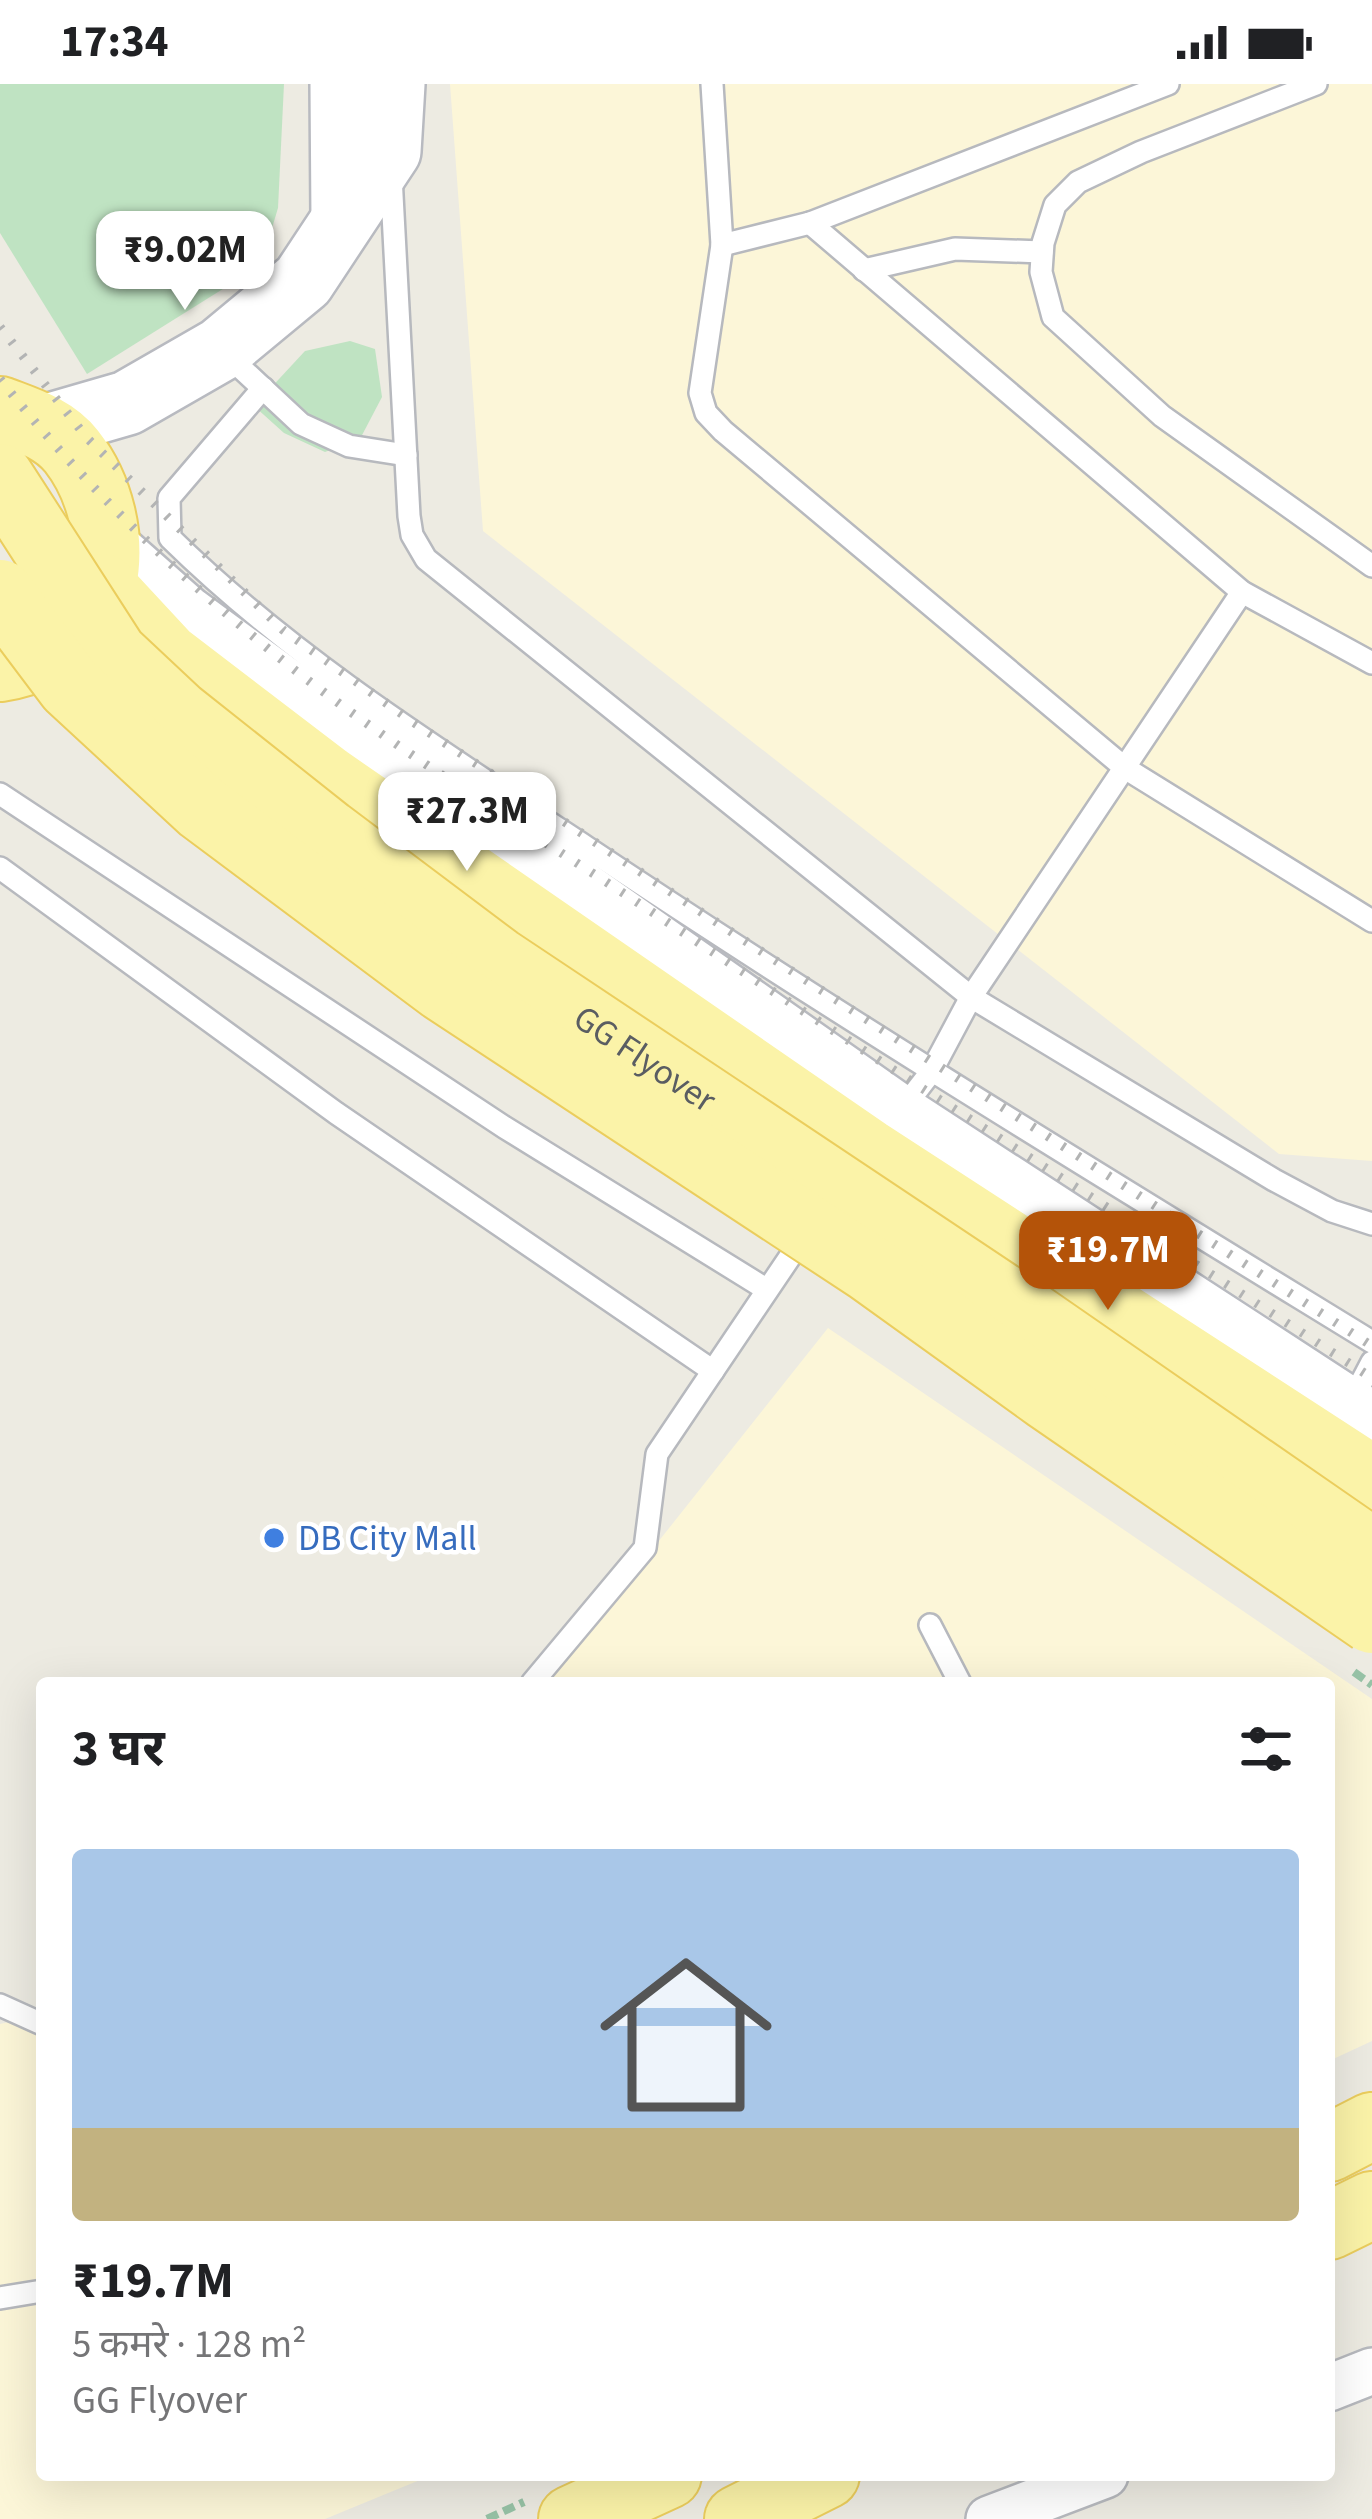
<!DOCTYPE html>
<html lang="hi">
<head>
<meta charset="utf-8">
<style>
  body { margin:0; font-family:"Source Sans 3","Noto Sans Devanagari",sans-serif; background:#f6f6f6; color:#202124; height:100vh; display:flex; flex-direction:column; font-size:45px; white-space:nowrap }
  * { box-sizing:border-box; margin:0 }
  p { font-size:39px; color:#757577 }
  .icon { flex:none; width:66px; height:66px; fill:none; stroke:currentColor; stroke-width:2; stroke-linecap:round; stroke-linejoin:round }
  .map { position:relative; flex:1; overflow:hidden }
  .details { position:absolute; left:36px; top:1593px; width:1299px; height:804px; display:flex; flex-direction:column; background:#fff; border-radius:12px; box-shadow:0 12px 48px #0002 }
  .details>* { flex:none }
  .price { position:absolute; translate:-50% -102px; padding:0 27px; border-radius:24px; background:#fff; color:#222; font-size:39px; line-height:78px; filter:drop-shadow(0 3px 6px #0008) }
  .price::after { content:''; position:absolute; left:50%; top:72px; width:36px; height:27px; margin-left:-18px; background:inherit; clip-path:polygon(0 0,100% 0,50% 100%) }
  .price.selected { background:#b45309; color:#fff }
  ul { padding:0; list-style:none }
  li { display:grid; align-content:center; gap:24px; height:636px; padding:0 36px }
  li+li { border-top:3px solid #e0e0e0 }
  li span { display:grid; place-items:center; height:372px; border-radius:12px; color:#555 }
  li>.icon { margin-inline-start:auto }
  span .icon { width:216px; height:216px; fill:#fffc; stroke-width:1 }
  li b { font-size:51px }
  h2 { display:flex; justify-content:space-between; align-items:center; height:144px; padding:0 36px; font-size:51px }
  .status { display:flex; justify-content:space-between; align-items:center; height:84px; padding:0 60px; background:#fff; direction:ltr }
  .status svg { height:33px; fill:currentColor }
  .map>svg:first-child { display:block }
  .commercial { fill:#fcf6d8 }
  .green { fill:#bfe3c2 }
  .lines { fill:none; stroke-linecap:round; stroke-linejoin:round }
  .lane-casing { stroke:#b7b9be; stroke-width:26 }
  .street-casing { stroke:#b7b9be; stroke-width:50 }
  .secondary-casing { stroke:#b8bac0; stroke-width:68 }
  .primary-casing { stroke:#ebcd5d; stroke-width:70 }
  .path { stroke:#97c2a6; stroke-width:8; stroke-dasharray:12 6; stroke-linecap:butt }
  .lane { stroke:#fff; stroke-width:21 }
  .street { stroke:#fff; stroke-width:45 }
  .secondary { stroke:#fff; stroke-width:63 }
  .primary { stroke:#fbf3a8; stroke-width:66 }
  .rail { stroke:#b3b4b4; stroke-width:9; stroke-dasharray:3 15; stroke-linecap:butt }
  .primary-bridge-casing { stroke:#ebcd5d; stroke-width:70; stroke-linecap:butt }
  .primary-bridge { stroke:#fbf3a8; stroke-width:66 }
  .shop-dot { fill:#3f7fe0; stroke:#fff; stroke-width:4.5 }
  .labels { text-anchor:middle; dominant-baseline:central; stroke-width:9; stroke-linejoin:round; paint-order:stroke }
  .street-label { font-size:36px; fill:#5a5d62; stroke:#fff }
  .shop-label { font-size:36px; fill:#366cbe; stroke:#fff; text-anchor:start }
</style>
</head>
<body>
<div class="status"><b>17:34</b><svg viewBox="0 0 49 12"><path d="M0 12V9h3v3zM5 12V6h3v6zM10 12V3h3v9zM15 12V0h3v12zM26 1h20v11H26zM47 4h2v5h-2z"/></svg></div>
<div class="map">
<svg width="1372" height="2435" viewBox="0 0 1372 2435">
  <rect width="100%" height="100%" fill="#edebe2"/>
  <!-- commercial -->
  <g class="commercial">
    <polygon points="450,0 1372,0 1372,1077 1279,1070 483,447"/>
    <polygon points="828,1244 1372,1615 1372,1957 1329,1977 1329,1599 546,1599"/>
    <polygon points="42,1931 42,2391 432,2391 325,2435 0,2435 0,1940"/>
  </g>
  <!-- green -->
  <g class="green">
    <polygon points="0,0 284,0 278,124 261,181 87,290 0,149"/>
    <polygon points="350,257 375,265 382,313 360,355 325,368 284,349 254,322 305,267"/>
  </g>
  <g class="lines">
    <!-- lane casing -->
    <g class="lane-casing">
      <g id="lane">
        <polyline points="712,0 722,161 810,139 1168,0"/>
        <polyline points="1316,0 1141,68 1078,98 1055,121 1043,159 1041,188 1053,233 1162,332 1372,482"/>
        <polyline points="391,92 409,432 412,451 426,475 971,913 1274,1096 1332,1127 1372,1140"/>
        <polyline points="810,139 1242,508 1372,579"/>
        <polyline points="722,161 700,309 706,329 723,347 1125,684 1372,837"/>
        <polyline points="864,186 955,165 1042,168"/>
        <polyline points="226,270 301,340 349,362 406,371"/>
        <path d="M263 304 169 414 170 454C293 575 442 668 586 763 843 935 1108 1096 1372 1258"/>
        <polyline points="0,710 504,1043 766,1205"/>
        <polyline points="0,784 336,1029 713,1287"/>
        <polyline points="900,1028 931,988 971,913 1242,508"/>
        <polyline points="1350,1320 1372,1278"/>
        <polyline points="930,1541 960,1599"/>
        <polyline points="532,1599 645,1464 657,1370 804,1152"/>
        <polyline points="0,1921 42,1940"/>
        <polyline points="0,2214 42,2207"/>
      </g>
    </g>
    <!-- street casing -->
    <g class="street-casing">
      <g id="street">
        <polyline points="1329,2304 1372,2287"/>
        <polyline points="989,2435 1105,2391"/>
      </g>
    </g>
    <!-- secondary casing -->
    <g class="secondary-casing">
      <g id="secondary">
        <polyline points="342,0 343,135"/>
        <polyline points="44,343 127,319 221,265 303,197 389,67 393,0"/>
        <polyline points="105,463 184,533 274,599 465,728 897,1032 1372,1341"/>
      </g>
    </g>
    <!-- primary casing -->
    <g class="primary-casing">
      <g id="primary">
        <path d="M0 326C26 336 54 344 72 367 100 403 113 455 103 500 100 516 82 532 70 544 46 569 35 579 0 584"/>
        <polyline points="103,503 167,572 328,695 868,1068 1372,1395"/>
        <polyline points="1329,2064 1372,2042"/>
        <polyline points="1329,2142 1372,2121"/>
        <polyline points="572,2435 668,2391"/>
        <polyline points="738,2435 826,2391"/>
      </g>
    </g>
    <!-- path -->
    <g class="path">
      <polyline points="1354,1588 1372,1601"/>
      <polyline points="487,2435 524,2418"/>
    </g>
    <!-- lane -->
    <use href="#lane" class="lane"/>
    <!-- street -->
    <use href="#street" class="street"/>
    <!-- secondary -->
    <use href="#secondary" class="secondary"/>
    <!-- primary -->
    <use href="#primary" class="primary"/>
    <!-- rail -->
    <g class="rail">
      <polyline points="0,243 87,354 283,546 413,638 733,849 1372,1262"/>
      <path d="M0 295C85 403 188 502 296 587 408 674 531 748 649 826 888 984 1131 1138 1372 1294"/>
    </g>
    <!-- primary-bridge casing -->
    <g class="primary-bridge-casing">
      <g id="primary-bridge">
        <path id="s1" d="M0 393 114 570 178 630 328 749 497 876 1034 1234 1372 1468"/>
        <polyline points="0,509 70,602 202,724 443,904 870,1185 1048,1313 1372,1536"/>
      </g>
    </g>
    <!-- primary-bridge -->
    <use href="#primary-bridge" class="primary-bridge"/>
  </g>
  <!-- markers -->
  <circle class="shop-dot" cx="274" cy="1454" r="12"/>
  <g class="labels">
    <!-- street labels -->
    <g class="street-label">
      <text stroke="none"><textPath href="#s1" startOffset="879">GG Flyover</textPath></text>
    </g>
    <!-- shop labels -->
    <g class="shop-label">
      <text x="298" y="1454">DB City Mall</text>
    </g>
  </g>
</svg>
<b class="price" style="left:185px;top:229px">₹9.02M</b>
<b class="price" style="left:467px;top:790px">₹27.3M</b>
<b class="price selected" style="left:1108px;top:1229px">₹19.7M</b>
<section class="details">
<h2>3 घर<svg class="icon" aria-label="filters" viewBox="0 0 24 24"><path d="M4 7h16M4 17h16"/><circle cx="9" cy="7" r="2"/><circle cx="15" cy="17" r="2"/></svg></h2>
<ul>
<li><span style="background:linear-gradient(#a9c7e8 75%,#c2b280 0)"><svg class="icon" aria-label="home" viewBox="0 0 24 24"><path d="M3 11l9-7 9 7M6 9v11h12V9"/></svg></span><div><b>₹19.7M</b><p>5 कमरे · 128 m²</p><p>GG Flyover</p></div></li>
</ul>
</section>
</div>
</body>
</html>
